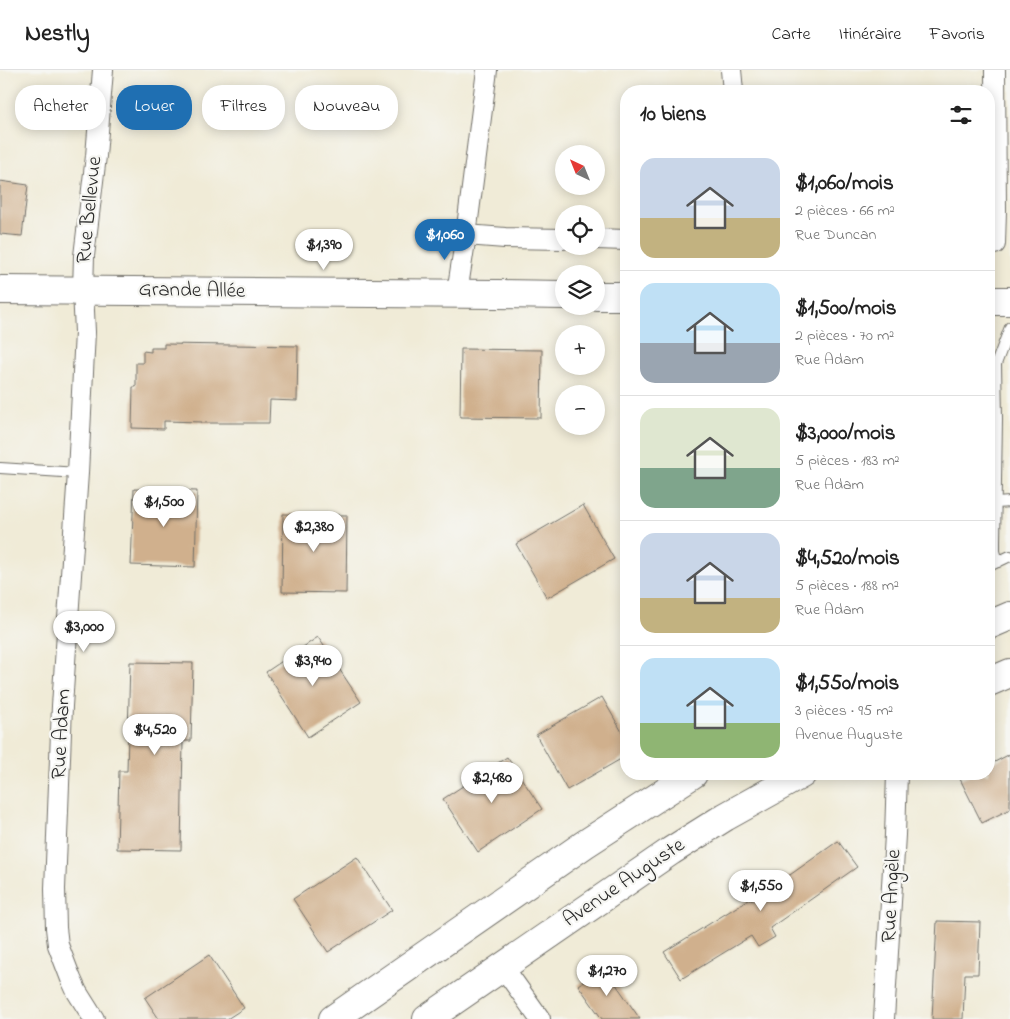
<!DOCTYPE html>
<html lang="fr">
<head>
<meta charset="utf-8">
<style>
  body { margin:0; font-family:"Indie Flower",sans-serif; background:#f2f2f2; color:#222; height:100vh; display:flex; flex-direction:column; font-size:19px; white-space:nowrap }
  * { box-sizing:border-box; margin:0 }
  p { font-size:16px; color:#767676 }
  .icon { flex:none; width:28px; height:28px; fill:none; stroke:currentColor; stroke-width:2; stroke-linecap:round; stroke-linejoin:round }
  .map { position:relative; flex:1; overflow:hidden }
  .drawer { position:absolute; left:620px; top:15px; width:375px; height:695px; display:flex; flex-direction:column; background:#fff; border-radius:20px; box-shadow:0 2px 12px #0003 }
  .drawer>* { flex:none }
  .guide { position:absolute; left:15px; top:15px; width:475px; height:45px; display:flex; gap:10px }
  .needle { width:32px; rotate:317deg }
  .controls { position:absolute; left:555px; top:75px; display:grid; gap:10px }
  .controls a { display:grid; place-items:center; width:50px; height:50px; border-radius:50%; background:#fff; box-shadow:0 2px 12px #0003; font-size:25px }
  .price { position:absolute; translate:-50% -42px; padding:0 11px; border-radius:18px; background:#fff; color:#222; font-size:16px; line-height:32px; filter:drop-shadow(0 1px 2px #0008) }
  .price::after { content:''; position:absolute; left:50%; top:30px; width:15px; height:11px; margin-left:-8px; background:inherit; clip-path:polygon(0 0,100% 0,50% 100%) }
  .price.on { background:#1f6fb2; color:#fff }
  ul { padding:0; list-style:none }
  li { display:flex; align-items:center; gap:15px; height:125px; padding:0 20px }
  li+li { border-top:1px solid #e0e0e0 }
  li span { display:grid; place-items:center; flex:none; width:140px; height:100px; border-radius:15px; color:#555 }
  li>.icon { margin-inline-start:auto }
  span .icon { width:60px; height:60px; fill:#fffc; stroke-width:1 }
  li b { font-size:21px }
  h2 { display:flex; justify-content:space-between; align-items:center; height:60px; padding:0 20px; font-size:21px }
  .pill { padding:0 18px; border-radius:20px; background:#fff; box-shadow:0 2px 12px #0003; font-size:18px; line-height:45px }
  .pill.on { background:#1f6fb2; color:#fff }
  header { display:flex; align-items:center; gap:30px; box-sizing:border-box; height:70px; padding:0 25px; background:#fff; border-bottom:1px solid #e0e0e0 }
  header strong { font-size:24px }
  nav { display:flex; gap:28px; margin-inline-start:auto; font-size:18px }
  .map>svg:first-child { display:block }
  .building { fill:#d0b08d }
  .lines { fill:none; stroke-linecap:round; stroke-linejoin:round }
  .service-casing { stroke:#706e67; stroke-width:12 }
  .minor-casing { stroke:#706e67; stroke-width:22 }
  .secondary-casing { stroke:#706e67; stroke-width:30 }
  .service { stroke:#fff; stroke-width:10 }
  .minor { stroke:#fff; stroke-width:20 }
  .secondary { stroke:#fff; stroke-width:28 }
  .labels { text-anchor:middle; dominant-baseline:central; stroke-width:4.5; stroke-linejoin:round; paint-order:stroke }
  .street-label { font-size:21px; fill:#2b2b2b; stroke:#f6f6f2 }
</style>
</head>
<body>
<header>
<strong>Nestly</strong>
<nav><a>Carte</a><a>Itinéraire</a><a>Favoris</a></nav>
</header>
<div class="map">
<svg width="1010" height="949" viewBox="0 0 1010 949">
  <rect width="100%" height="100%" fill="#f6f6f2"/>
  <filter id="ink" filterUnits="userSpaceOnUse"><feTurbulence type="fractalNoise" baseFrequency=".02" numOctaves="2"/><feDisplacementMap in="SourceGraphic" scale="10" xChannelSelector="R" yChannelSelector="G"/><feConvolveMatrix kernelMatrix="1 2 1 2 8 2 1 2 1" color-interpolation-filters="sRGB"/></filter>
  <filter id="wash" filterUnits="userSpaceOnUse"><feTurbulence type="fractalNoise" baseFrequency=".0096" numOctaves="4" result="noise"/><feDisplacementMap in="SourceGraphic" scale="20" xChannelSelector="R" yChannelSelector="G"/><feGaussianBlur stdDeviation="1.12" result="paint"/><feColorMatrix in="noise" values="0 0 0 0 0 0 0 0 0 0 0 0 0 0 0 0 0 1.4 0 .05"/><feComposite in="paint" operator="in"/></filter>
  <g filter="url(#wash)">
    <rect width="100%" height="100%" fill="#f0ebd7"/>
    <g id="blocks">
      <!-- building -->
      <g class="building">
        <polygon points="0,111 28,115 22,166 0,164"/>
        <polygon points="164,274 298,276 297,331 270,330 269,353 202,353 202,352 164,351 164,359 132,358 133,317 136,317 136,293 143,293 143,281 151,282 151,278 164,278"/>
        <polygon points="461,279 542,280 541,348 460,347"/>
        <polygon points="134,419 197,421 195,497 131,495"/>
        <polygon points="583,435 614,489 547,528 516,474"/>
        <polygon points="283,444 347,445 346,523 282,522"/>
        <polygon points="318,567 361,632 308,667 266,602"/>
        <polygon points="130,592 193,593 191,671 183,671 181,780 117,779 119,701 127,701"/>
        <polygon points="602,627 626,669 626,686 567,720 536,665"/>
        <polygon points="1010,684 1010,739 982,753 960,709 971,704 989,704 989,695"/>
        <polygon points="507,687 542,739 478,782 443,729"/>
        <polygon points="838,771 857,797 770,858 775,867 758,877 751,866 681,909 664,882 751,828 753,831"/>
        <polygon points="357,787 392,840 328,882 293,829"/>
        <polygon points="937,851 980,852 978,904 965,904 963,949 932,949"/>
        <polygon points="209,885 244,938 227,949 159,949 145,928"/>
        <polygon points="604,897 640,949 602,949 578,915"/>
      </g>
    </g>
  </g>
  <g filter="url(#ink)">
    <use href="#blocks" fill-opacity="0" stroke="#706e67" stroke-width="1"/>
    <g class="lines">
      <!-- service casing -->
      <g class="service-casing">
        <g id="service">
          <polyline points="0,398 78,403"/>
          <polyline points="996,433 1010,432"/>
          <polyline points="998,492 995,481 995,472 997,349 996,294 1010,257"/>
          <polyline points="989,496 1010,486"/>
        </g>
      </g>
      <!-- minor casing -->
      <g class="minor-casing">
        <g id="minor">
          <polyline points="731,0 733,21"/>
          <polyline points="995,0 996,140 995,174"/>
          <polyline points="466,165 505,168 564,169"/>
          <polyline points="596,169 626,170"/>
          <polyline points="457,223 466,165 487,0"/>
          <polyline points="503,897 540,949"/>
          <polyline points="94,949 77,922 71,909 58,875 56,858 55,819 62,636 78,403 85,262 83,220 84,186 96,86 103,0"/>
          <polyline points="884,949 895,765 897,704"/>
        </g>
      </g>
      <!-- secondary casing -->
      <g class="secondary-casing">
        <g id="secondary">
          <polyline points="0,220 496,224 564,225"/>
          <polyline points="596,226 626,226"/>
          <polyline points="989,231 1010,231"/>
          <polyline points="989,555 1010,546"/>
          <polyline points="989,612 1010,603"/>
          <polyline points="333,949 585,774 693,704"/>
          <polyline points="427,949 671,781 725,747 802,704"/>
        </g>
      </g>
      <!-- service -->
      <use href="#service" class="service"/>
      <!-- minor -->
      <use href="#minor" class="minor"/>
      <!-- secondary -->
      <use href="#secondary" class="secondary"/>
    </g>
  </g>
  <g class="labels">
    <!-- street labels -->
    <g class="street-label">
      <text transform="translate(90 140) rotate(-84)">Rue Bellevue</text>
      <text transform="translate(192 221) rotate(1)">Grande Allée</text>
      <text transform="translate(62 664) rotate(-87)">Rue Adam</text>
      <text transform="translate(624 813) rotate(-34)">Avenue Auguste</text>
      <text transform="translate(892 826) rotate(-87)">Rue Angèle</text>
    </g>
  </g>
</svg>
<div class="controls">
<a><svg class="needle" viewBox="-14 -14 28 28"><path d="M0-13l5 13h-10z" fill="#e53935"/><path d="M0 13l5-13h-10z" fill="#767676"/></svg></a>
<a><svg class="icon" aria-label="locate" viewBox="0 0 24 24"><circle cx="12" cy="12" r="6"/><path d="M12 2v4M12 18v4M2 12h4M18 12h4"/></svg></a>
<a><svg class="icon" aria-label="layers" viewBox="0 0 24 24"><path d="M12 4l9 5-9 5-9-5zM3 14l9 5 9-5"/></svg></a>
<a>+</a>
<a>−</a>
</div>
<b class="price on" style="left:445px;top:191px">$1,060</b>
<b class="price" style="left:324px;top:201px">$1,390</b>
<b class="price" style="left:164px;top:458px">$1,500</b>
<b class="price" style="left:314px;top:483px">$2,380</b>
<b class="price" style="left:84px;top:583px">$3,000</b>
<b class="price" style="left:313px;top:617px">$3,940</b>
<b class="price" style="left:155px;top:686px">$4,520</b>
<b class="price" style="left:492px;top:734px">$2,480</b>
<b class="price" style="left:761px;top:842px">$1,550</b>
<b class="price" style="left:607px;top:927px">$1,270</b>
<div class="guide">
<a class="pill">Acheter</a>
<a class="pill on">Louer</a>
<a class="pill">Filtres</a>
<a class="pill">Nouveau</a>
</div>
<section class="drawer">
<h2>10 biens<svg class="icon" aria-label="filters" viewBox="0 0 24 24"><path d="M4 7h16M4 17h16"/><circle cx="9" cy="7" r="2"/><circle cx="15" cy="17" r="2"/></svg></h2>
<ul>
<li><span style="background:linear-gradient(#c9d6e8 60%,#c2b280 0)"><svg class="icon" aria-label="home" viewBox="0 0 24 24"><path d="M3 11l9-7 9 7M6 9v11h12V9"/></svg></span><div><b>$1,060/mois</b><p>2 pièces · 66 m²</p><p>Rue Duncan</p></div></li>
<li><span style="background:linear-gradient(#bfe0f5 60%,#9aa5b1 0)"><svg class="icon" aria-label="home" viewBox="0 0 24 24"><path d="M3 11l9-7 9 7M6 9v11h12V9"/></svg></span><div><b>$1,500/mois</b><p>2 pièces · 70 m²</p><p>Rue Adam</p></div></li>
<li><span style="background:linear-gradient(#dfe7d0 60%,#7fa58c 0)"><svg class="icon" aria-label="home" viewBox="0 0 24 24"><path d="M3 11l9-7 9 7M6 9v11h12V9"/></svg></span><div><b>$3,000/mois</b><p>5 pièces · 183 m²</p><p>Rue Adam</p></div></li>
<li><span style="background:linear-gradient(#c9d6e8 65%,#c2b280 0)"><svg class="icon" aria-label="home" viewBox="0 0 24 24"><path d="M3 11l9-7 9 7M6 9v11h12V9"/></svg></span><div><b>$4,520/mois</b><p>5 pièces · 188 m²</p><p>Rue Adam</p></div></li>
<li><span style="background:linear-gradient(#bfe0f5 65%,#8fb573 0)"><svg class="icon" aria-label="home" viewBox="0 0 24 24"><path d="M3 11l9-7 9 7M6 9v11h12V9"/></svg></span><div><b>$1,550/mois</b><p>3 pièces · 95 m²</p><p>Avenue Auguste</p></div></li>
</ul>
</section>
</div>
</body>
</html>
